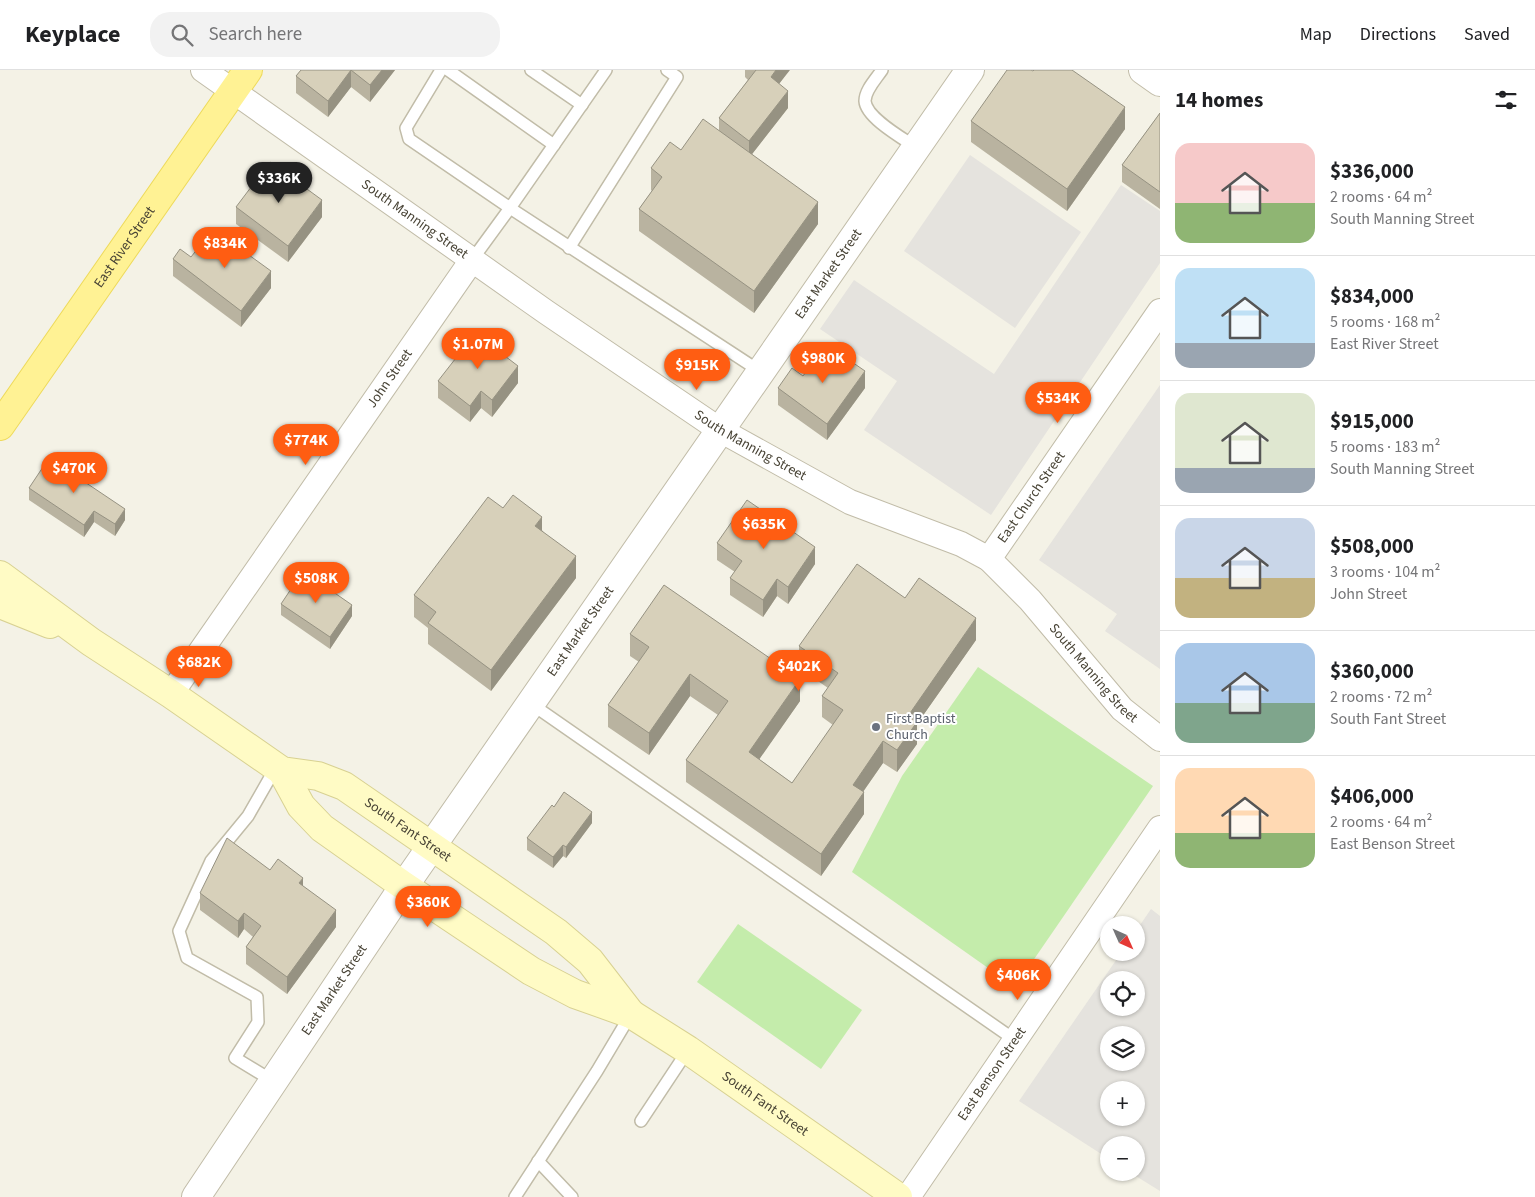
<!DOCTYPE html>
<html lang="en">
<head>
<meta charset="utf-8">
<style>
  body { margin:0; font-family:"Source Sans 3",sans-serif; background:#f2f2f2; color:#202124; height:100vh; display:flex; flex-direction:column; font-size:19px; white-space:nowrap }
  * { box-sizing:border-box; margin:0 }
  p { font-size:16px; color:#757577 }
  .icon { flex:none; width:28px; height:28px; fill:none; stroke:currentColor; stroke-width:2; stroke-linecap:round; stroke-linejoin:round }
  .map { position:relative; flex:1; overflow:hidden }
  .panel { display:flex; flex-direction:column; background:#fff; width:375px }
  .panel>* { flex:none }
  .needle { width:32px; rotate:135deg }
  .tools { position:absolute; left:1100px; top:846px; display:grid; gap:10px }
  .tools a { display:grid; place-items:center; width:45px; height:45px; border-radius:50%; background:#fff; box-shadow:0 1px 4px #0004; font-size:25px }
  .price { position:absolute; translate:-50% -42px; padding:0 11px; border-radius:18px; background:#ff5d12; color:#fff; font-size:16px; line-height:32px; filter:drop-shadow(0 1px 2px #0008) }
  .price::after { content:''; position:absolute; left:50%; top:30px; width:15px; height:11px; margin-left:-8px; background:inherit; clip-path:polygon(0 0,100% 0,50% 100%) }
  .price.current { background:#222; color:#fff }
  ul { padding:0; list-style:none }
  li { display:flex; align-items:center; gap:15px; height:125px; padding:0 15px }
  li+li { border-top:1px solid #e0e0e0 }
  li span { display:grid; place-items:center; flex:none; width:140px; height:100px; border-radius:15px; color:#555 }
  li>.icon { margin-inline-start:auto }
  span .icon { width:60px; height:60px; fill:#fffc; stroke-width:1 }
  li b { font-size:21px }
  h2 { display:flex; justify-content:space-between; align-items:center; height:60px; padding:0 15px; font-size:21px }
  header { display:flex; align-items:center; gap:30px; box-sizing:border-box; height:70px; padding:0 25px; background:#fff; border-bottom:1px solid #e0e0e0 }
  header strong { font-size:24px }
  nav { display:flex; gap:28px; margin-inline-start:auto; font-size:18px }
  .search { width:350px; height:45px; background:#f2f2f2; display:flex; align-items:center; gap:12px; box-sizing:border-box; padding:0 18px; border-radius:20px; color:#757577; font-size:19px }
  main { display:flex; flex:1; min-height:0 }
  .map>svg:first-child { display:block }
  .green { fill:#c4ecab }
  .parking { fill:#e5e3de; fill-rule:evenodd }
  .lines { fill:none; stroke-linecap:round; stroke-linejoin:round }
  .service-casing { stroke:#c1bca8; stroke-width:14 }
  .minor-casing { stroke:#c1bca8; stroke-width:26 }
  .tertiary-casing { stroke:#c1bca8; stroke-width:30 }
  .secondary-casing { stroke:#d8d192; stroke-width:30 }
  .primary-casing { stroke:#eeda5b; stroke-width:30 }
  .service { stroke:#fff; stroke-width:11 }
  .minor { stroke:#fff; stroke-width:24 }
  .tertiary { stroke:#fff; stroke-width:28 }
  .secondary { stroke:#fffbc5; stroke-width:28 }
  .primary { stroke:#fff294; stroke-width:28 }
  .wall { fill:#b9b3a0 }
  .shaded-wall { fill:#969282 }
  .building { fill:#d7d0ba; stroke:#969282 }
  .worship-dot { fill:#6b7280; stroke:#fff; stroke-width:2 }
  .labels { text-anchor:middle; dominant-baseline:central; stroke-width:4; stroke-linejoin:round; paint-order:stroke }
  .street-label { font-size:14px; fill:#484335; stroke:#fff }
  .worship-label { font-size:14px; fill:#5b616d; stroke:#fff; text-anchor:start }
</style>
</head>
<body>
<header>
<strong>Keyplace</strong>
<div class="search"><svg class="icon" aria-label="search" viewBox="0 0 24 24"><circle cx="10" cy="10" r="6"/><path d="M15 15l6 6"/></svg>Search here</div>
<nav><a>Map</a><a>Directions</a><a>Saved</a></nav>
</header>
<main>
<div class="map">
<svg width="1160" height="1127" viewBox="0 0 1160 1127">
  <rect width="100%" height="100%" fill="#f4f2e6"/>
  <!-- green -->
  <g class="green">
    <polygon points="978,597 1153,716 1015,917 852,802 902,706"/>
    <polygon points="738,854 862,940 821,999 697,912"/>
  </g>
  <!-- parking -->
  <g class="parking">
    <polygon points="970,85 1081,162 1015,258 904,181"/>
    <polygon points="1121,115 1160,141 1160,193 991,445 864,360 897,311 820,259 854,210 994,304"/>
    <polygon points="1160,315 1160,599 1105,561 1117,544 1039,490"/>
    <path d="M1151 839 1160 846V1121L1131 1103 1136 1102V1075H1109V1089L1019 1031 1121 883 1136 882V861ZM1109 910H1136V938H1109ZM1109 965H1136V992H1109ZM1109 1020H1136V1048H1109Z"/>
  </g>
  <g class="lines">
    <!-- service casing -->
    <g class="service-casing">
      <g id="service">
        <polyline points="441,0 406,58 409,69 510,138 606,0"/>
        <polyline points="448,0 554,75"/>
        <polyline points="531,0 582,35"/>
        <path d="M882 0C876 9 865 20 865 31 866 48 904 69 917 78"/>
        <polyline points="569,178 677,7 667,0"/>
        <polyline points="472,190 510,138 761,302"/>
        <polyline points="530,633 1015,970"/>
        <polyline points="273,1011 235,988 258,952 257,927 187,888 179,861 211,791 248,746 276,697"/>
        <polyline points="641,1051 688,980"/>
        <polyline points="538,1091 572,1127"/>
        <polyline points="515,1127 597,1001 631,944"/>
      </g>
    </g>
    <!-- minor casing -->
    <g class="minor-casing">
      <g id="minor">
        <path id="s1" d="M203 0 546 242 720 360 850 432 961 474 989 489 1030 530 1122 639 1160 669"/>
        <path id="s2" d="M989 489 1160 241"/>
        <path id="s3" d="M171 624 472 190"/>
        <path id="s4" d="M908 1127 1160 758"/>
      </g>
    </g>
    <!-- tertiary casing -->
    <g class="tertiary-casing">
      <g id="tertiary">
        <polyline points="1143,0 1160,12"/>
        <path id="s5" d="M196 1127 404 816 970 0"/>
      </g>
    </g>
    <!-- secondary casing -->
    <g class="secondary-casing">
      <g id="secondary">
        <path id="s6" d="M0 505 91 572 171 624 282 701 318 706 344 716 556 862 590 891 631 944"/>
        <polyline points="0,534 50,554"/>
        <path id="s7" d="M282 701 301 736 322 758 404 816 531 901 575 924 631 944 688 980 898 1127"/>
      </g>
    </g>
    <!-- primary casing -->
    <g class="primary-casing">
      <g id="primary">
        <path id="s8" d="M0 356 248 0"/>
      </g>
    </g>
    <!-- service -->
    <use href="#service" class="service"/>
    <!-- minor -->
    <use href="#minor" class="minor"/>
    <!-- tertiary -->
    <use href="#tertiary" class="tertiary"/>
    <!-- secondary -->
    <use href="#secondary" class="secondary"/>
    <!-- primary -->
    <use href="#primary" class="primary"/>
  </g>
  <!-- wall -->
  <g class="wall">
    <polygon points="301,0 395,0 370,32 351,17 328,47 296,23 296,6"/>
    <polygon points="745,0 789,0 779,14 788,38 752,84 818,154 754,243 639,161 639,139 652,121 651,120 651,98 681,80 719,60 719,48 748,10 745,7"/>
    <polygon points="1160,43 1160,139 1122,112 1122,95"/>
    <polygon points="971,51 1125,59 1067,141 971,72"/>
    <polygon points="236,137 322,147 288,192 236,154"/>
    <polygon points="191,187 271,218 241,257 173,206 173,189"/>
    <polygon points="503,285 518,313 492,347 481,338 470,352 438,328 438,311"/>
    <polygon points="803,306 865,318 827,370 778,335 778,318"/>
    <polygon points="29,418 125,450 115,466 94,452 84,467 29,430"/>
    <polygon points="503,438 542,460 576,508 491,621 428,574 428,558 414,547 414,525"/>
    <polygon points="717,473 815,494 788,534 777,526 763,547 730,525 730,508 735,502 717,490"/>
    <polygon points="905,528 976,570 917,654 917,674 897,702 883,693 863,722 864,744 821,806 686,712 686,690 718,645 690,626 649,685 608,657 608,635 639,592 630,586 630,564 800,631 759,689 792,713 833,655 822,647 822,626 828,618 799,598 799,576"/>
    <polygon points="281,534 352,546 330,579 281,545"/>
    <polygon points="554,737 592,753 566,788 563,786 553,798 527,780 527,768"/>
    <polygon points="270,800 303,816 336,857 287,924 246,894 246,877 253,867 244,859 238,868 200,840 200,823"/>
  </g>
  <!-- shaded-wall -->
  <g class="shaded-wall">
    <polygon points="351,0 351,17 328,47 328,31"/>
    <polygon points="382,0 395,0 370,32 370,15"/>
    <polygon points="776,0 790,0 771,24 771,7"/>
    <polygon points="788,21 788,38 749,88 749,71"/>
    <polygon points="1125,37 1125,59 1067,141 1067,119"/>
    <polygon points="322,130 322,147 288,192 288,176"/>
    <polygon points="818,132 818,154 754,243 754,221"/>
    <polygon points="271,201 271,218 241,257 241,241"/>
    <polygon points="518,296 518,313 492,347 492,330"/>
    <polygon points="865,301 865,318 827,370 827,354"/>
    <polygon points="481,321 481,338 470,352 470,336"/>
    <polygon points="125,439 125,450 115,466 115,454"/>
    <polygon points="94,441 94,452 84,467 84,455"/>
    <polygon points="542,447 542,469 535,456"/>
    <polygon points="815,477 815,494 788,534 788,517"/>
    <polygon points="576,486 576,508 491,621 491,600"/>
    <polygon points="777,509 777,526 763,547 763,530"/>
    <polygon points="352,535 352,546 330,579 330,567"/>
    <polygon points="976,548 976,570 917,654 917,674 897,702 897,680 908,646"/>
    <polygon points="690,604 690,626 649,685 649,663"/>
    <polygon points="800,609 800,631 749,704 749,682"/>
    <polygon points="883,671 883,693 853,736 853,715"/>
    <polygon points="864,722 864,744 821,806 821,784"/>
    <polygon points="592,742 592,753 566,788 566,777"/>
    <polygon points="563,775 563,786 553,798 553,787"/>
    <polygon points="303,808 303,824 299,813"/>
    <polygon points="336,840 336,857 287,924 287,907"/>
    <polygon points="244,843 244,859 238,868 238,851"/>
  </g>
  <!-- building -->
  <g class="building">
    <polygon points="301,0 382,0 370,15 351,0 328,31 296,6"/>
    <polygon points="756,0 776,0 771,7 788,21 749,71 719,48"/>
    <polygon points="1007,0 1031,0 1033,1 1034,0 1072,0 1125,37 1067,119 971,51"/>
    <polygon points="1160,43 1160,122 1122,95"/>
    <polygon points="703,49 818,132 754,221 639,139 662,107 651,98 670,72 681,80"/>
    <polygon points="270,92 322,130 288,176 236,137"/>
    <polygon points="213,159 271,201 241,241 173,189 180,179 191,187"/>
    <polygon points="477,261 503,281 501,283 518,296 492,330 481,321 470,336 438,311"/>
    <polygon points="826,274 865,301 827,354 778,318 792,298 803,306"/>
    <polygon points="49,388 125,439 115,454 94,441 84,455 29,418"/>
    <polygon points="513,425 542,447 535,456 576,486 491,600 428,553 436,542 414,525 488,427 503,438"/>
    <polygon points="747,430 815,477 788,517 777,509 763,530 730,508 742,491 717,473"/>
    <polygon points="857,494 905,528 919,508 976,548 908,646 917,652 897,680 883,671 853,715 864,722 821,784 686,690 728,631 690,604 649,663 608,635 649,577 630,564 664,515 800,609 749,682 792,713 843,640 822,626 838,603 799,576"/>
    <polygon points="303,501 352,535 330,567 281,534"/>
    <polygon points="564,722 592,742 566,777 563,775 553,787 527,768 552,735 554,737"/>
    <polygon points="227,768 270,800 278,789 303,808 299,813 336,840 287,907 246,877 261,856 244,843 238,851 200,823"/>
  </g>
  <!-- markers -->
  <circle class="worship-dot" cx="876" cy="657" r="5"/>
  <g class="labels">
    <!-- street labels -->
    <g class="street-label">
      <text stroke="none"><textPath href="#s1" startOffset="259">South Manning Street</textPath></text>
      <text stroke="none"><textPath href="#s8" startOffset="218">East River Street</textPath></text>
      <text stroke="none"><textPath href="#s5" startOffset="1119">East Market Street</textPath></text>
      <text stroke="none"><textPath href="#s3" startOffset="384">John Street</textPath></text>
      <text stroke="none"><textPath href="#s1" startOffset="664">South Manning Street</textPath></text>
      <text stroke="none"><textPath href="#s2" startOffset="75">East Church Street</textPath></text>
      <text stroke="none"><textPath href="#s5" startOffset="684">East Market Street</textPath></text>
      <text stroke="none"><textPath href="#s1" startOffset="1084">South Manning Street</textPath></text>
      <text stroke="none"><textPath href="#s6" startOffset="485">South Fant Street</textPath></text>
      <text stroke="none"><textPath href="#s5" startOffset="249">East Market Street</textPath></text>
      <text stroke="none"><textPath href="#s4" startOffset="149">East Benson Street</textPath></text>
      <text stroke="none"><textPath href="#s7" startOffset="594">South Fant Street</textPath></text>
    </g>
    <!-- worship labels -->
    <g class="worship-label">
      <text x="886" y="649">First Baptist<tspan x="886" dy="16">Church</tspan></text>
    </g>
  </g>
</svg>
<div class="tools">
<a><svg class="needle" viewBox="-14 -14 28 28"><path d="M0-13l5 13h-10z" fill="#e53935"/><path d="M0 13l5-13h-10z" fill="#757577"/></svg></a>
<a><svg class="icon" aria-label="locate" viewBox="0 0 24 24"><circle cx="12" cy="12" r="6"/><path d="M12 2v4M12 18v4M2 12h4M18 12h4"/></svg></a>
<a><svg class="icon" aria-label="layers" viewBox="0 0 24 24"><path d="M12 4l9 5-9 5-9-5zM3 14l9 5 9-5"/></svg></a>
<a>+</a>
<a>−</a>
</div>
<b class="price current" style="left:279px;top:134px">$336K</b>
<b class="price" style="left:225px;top:199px">$834K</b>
<b class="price" style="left:478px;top:300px">$1.07M</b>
<b class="price" style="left:823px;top:314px">$980K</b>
<b class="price" style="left:697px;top:321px">$915K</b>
<b class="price" style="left:1058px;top:354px">$534K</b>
<b class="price" style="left:306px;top:396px">$774K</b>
<b class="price" style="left:74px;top:424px">$470K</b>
<b class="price" style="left:764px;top:480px">$635K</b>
<b class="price" style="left:316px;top:534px">$508K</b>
<b class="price" style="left:199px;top:618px">$682K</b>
<b class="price" style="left:799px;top:622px">$402K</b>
<b class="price" style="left:428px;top:858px">$360K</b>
<b class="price" style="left:1018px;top:931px">$406K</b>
</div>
<section class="panel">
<h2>14 homes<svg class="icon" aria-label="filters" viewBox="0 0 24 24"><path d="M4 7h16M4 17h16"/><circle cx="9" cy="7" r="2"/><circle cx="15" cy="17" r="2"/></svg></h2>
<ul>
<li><span style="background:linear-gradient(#f6c9c9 60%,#8fb573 0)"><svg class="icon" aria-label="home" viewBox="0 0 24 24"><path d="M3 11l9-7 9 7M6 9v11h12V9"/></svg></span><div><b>$336,000</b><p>2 rooms · 64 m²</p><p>South Manning Street</p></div></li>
<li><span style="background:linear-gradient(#bfe0f5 75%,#9aa5b1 0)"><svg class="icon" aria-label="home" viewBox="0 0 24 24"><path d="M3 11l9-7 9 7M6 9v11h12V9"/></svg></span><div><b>$834,000</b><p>5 rooms · 168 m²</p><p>East River Street</p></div></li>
<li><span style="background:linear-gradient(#dfe7d0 75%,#9aa5b1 0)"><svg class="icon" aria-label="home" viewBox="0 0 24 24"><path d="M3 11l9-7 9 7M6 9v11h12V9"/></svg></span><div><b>$915,000</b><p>5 rooms · 183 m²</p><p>South Manning Street</p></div></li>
<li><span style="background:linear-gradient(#c9d6e8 60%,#c2b280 0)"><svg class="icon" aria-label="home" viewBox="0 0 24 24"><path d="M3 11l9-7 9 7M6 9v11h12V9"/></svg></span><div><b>$508,000</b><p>3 rooms · 104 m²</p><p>John Street</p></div></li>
<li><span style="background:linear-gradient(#a9c7e8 60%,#7fa58c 0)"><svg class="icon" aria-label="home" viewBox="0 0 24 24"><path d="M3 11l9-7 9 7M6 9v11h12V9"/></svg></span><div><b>$360,000</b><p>2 rooms · 72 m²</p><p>South Fant Street</p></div></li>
<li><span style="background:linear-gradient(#ffd9b3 65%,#8fb573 0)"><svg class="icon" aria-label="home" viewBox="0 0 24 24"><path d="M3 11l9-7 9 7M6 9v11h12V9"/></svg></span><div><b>$406,000</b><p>2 rooms · 64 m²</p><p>East Benson Street</p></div></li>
</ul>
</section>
</main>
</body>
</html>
